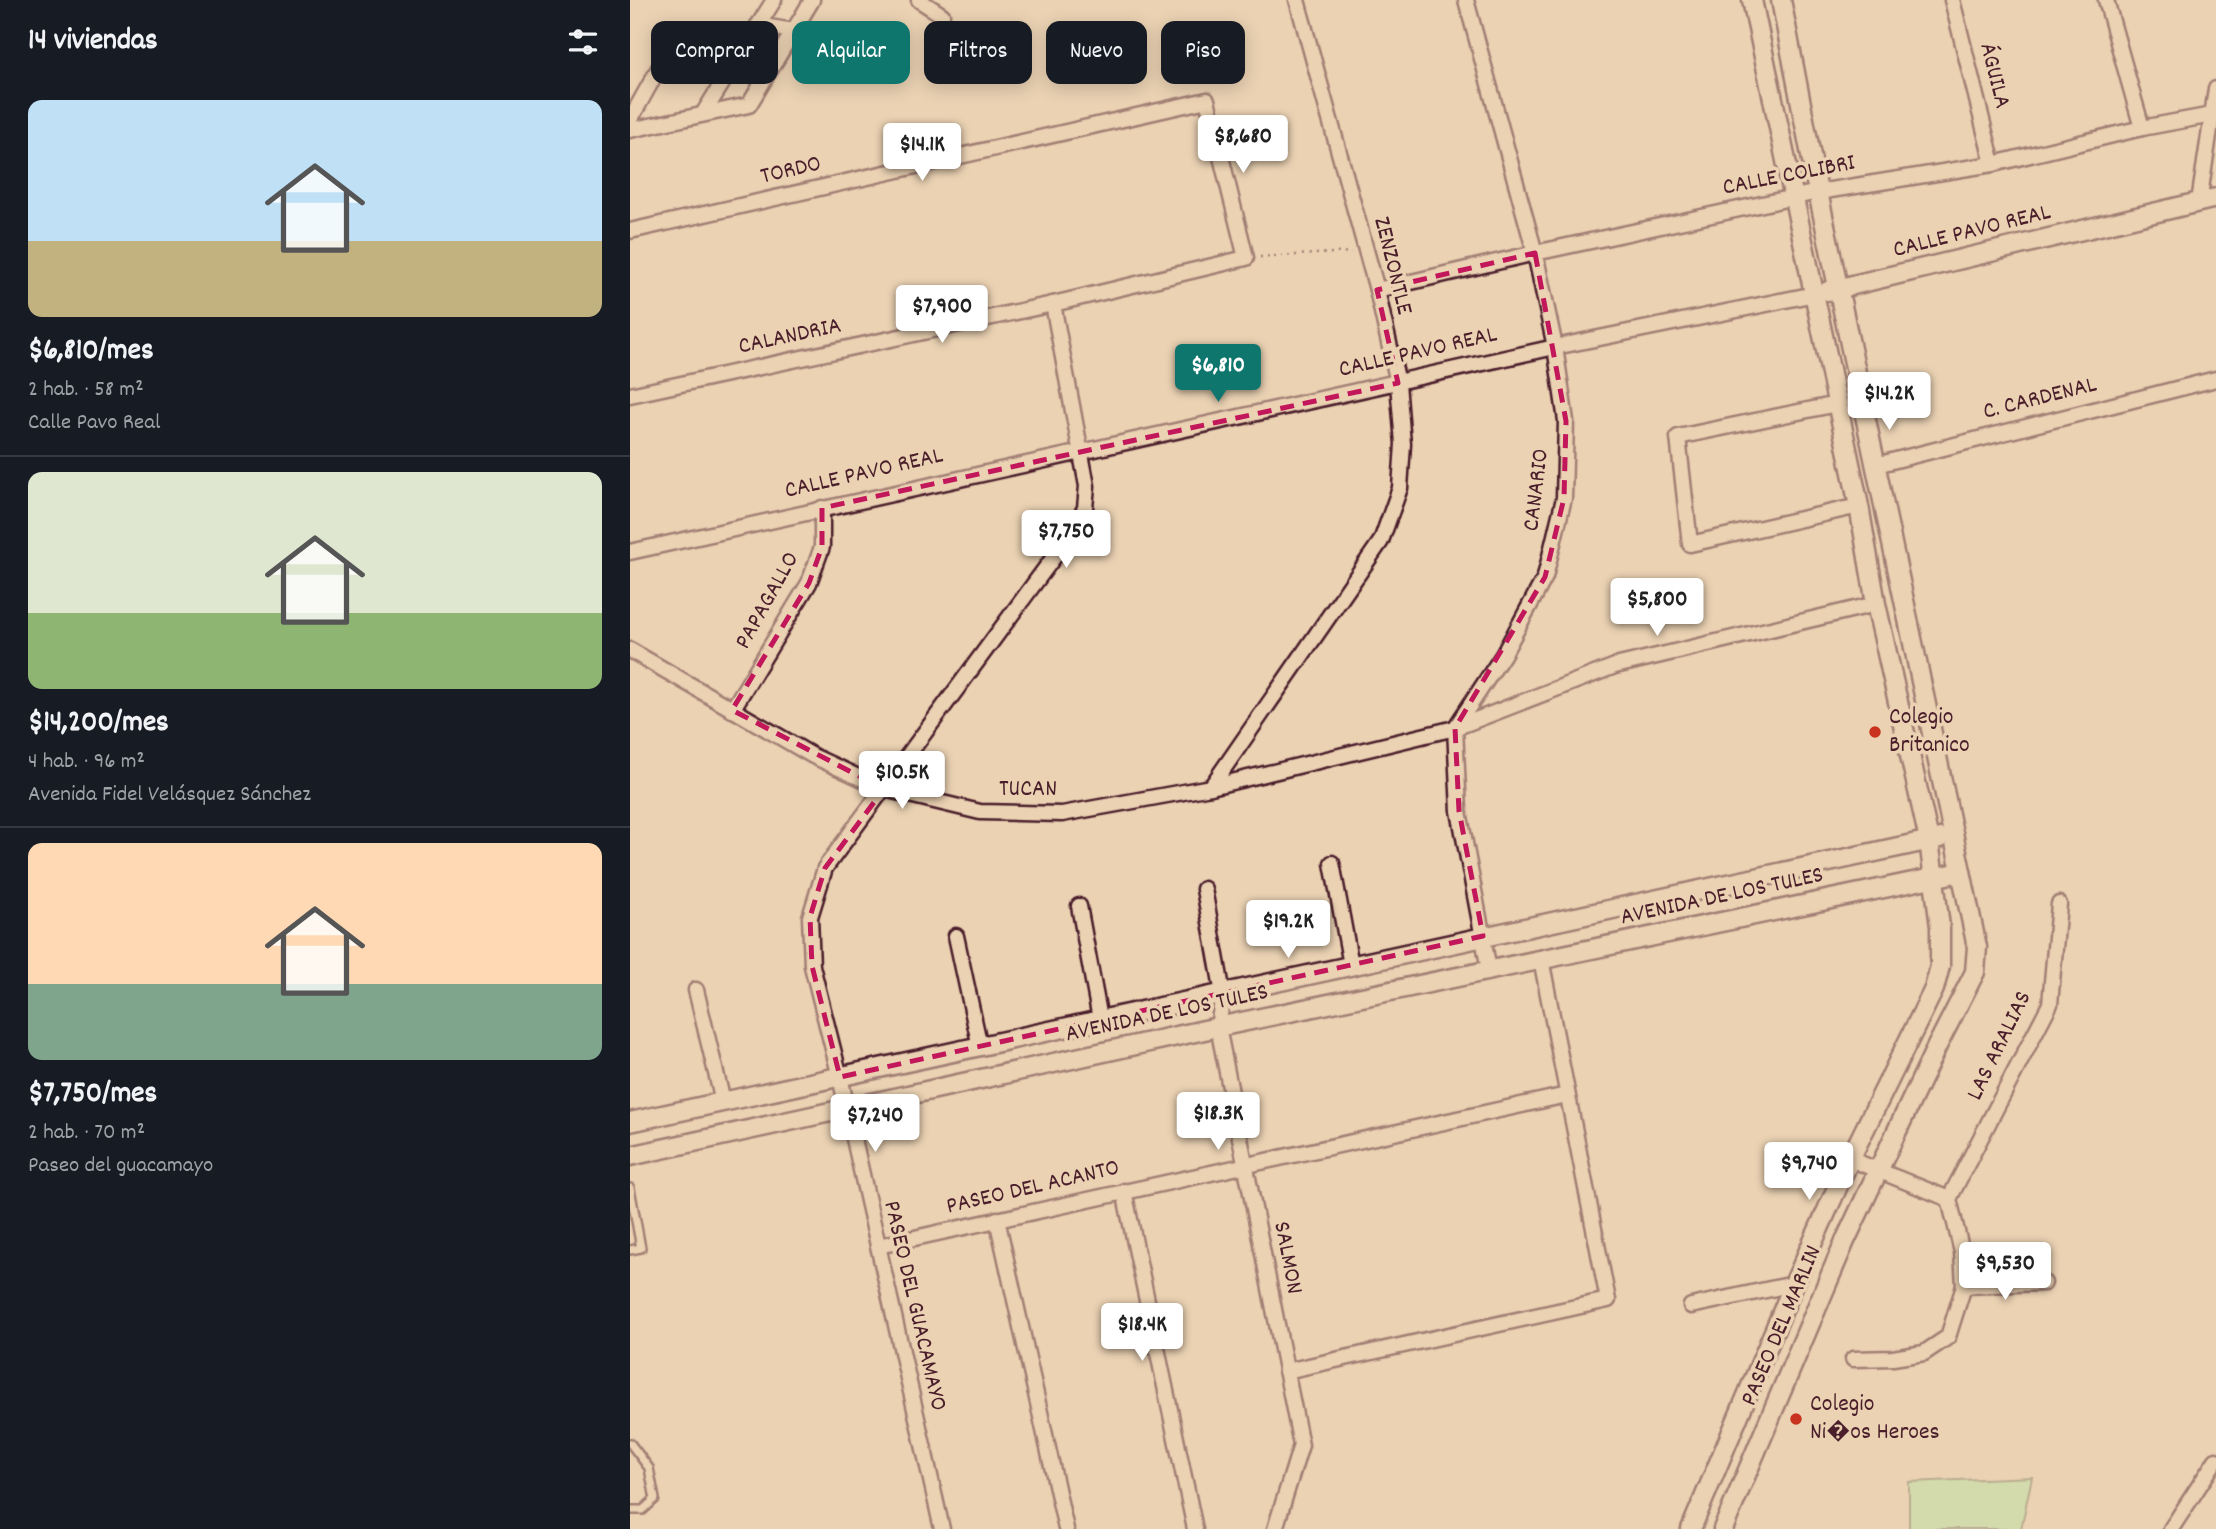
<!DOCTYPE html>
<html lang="es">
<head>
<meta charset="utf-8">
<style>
  body { margin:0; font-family:Dekko,sans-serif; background:#242831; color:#f1f3f6; height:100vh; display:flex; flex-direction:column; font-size:26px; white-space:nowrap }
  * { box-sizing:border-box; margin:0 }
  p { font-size:23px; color:#9ea1a6 }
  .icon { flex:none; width:38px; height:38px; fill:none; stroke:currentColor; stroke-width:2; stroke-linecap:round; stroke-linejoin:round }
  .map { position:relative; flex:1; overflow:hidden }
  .panel { display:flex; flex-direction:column; background:#171b24; width:630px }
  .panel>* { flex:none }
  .guide { position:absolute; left:21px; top:21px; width:665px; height:63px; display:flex; gap:14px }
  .price { position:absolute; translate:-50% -60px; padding:0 16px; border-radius:7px; background:#fff; color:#222; font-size:23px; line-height:46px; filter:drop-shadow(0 2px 4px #0008) }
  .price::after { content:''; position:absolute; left:50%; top:42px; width:21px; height:16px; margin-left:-10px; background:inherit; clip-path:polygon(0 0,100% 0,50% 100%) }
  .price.current { background:#0f766e; color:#fff }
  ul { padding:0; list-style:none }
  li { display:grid; align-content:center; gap:14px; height:371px; padding:0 28px }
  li+li { border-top:2px solid #363941 }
  li span { display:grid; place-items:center; height:217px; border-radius:14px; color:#555 }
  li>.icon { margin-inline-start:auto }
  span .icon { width:126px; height:126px; fill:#fffc; stroke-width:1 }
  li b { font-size:30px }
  h2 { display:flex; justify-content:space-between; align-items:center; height:84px; padding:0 28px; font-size:30px }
  .tag { padding:0 24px; border-radius:14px; background:#171b24; box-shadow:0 4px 18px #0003; font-size:24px; line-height:63px }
  .tag.current { background:#0f766e; color:#fff }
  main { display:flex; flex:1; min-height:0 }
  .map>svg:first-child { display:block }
  .pitch { fill:#b5e4a3; stroke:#808267; stroke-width:2 }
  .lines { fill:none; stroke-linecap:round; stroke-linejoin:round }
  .service-casing { stroke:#4a1f2b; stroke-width:12 }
  .minor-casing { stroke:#4a1f2b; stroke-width:19 }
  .tertiary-casing { stroke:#4a1f2b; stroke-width:23 }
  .path { stroke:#4a1f2b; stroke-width:2.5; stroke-dasharray:2 5; stroke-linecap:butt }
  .service { stroke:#ebd2b3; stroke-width:7 }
  .minor { stroke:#ebd2b3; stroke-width:14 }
  .tertiary { stroke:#ebd2b3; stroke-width:18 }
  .marked { fill:none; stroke:#c2185b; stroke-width:5; stroke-dasharray:14 9; stroke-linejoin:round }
  .poi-dot { fill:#c8321e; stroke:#ebd2b3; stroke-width:2.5 }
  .labels { text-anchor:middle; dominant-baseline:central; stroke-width:7; stroke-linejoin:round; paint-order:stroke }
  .street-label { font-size:24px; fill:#4a1f2b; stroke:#ebd2b3 }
  .poi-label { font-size:24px; fill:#4a1f2b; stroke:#ebd2b3; text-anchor:start }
</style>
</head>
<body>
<main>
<section class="panel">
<h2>14 viviendas<svg class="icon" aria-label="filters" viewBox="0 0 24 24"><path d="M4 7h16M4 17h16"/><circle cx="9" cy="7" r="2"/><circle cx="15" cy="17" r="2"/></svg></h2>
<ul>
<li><span style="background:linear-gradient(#bfe0f5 65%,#c2b280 0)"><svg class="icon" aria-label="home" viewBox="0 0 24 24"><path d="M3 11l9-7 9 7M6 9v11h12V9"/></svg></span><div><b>$6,810/mes</b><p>2 hab. · 58 m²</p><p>Calle Pavo Real</p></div></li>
<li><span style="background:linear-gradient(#dfe7d0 65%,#8fb573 0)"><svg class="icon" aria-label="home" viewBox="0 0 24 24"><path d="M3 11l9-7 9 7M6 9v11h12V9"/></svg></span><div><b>$14,200/mes</b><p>4 hab. · 96 m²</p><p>Avenida Fidel Velásquez Sánchez</p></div></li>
<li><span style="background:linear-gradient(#ffd9b3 65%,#7fa58c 0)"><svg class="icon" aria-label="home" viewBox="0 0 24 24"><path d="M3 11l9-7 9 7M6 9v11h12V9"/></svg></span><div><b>$7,750/mes</b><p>2 hab. · 70 m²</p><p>Paseo del guacamayo</p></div></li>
</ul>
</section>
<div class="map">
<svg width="1586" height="1529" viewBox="0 0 1586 1529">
  <rect width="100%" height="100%" fill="#ebd2b3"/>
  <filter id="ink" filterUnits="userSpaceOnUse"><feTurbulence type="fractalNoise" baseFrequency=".0143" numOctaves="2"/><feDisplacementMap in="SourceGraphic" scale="14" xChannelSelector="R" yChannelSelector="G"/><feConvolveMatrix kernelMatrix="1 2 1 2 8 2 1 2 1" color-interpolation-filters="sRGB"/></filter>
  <g filter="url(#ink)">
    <!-- pitch -->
    <polygon class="pitch" points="1402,1477 1391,1529 1279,1529 1279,1482"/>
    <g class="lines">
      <!-- service casing -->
      <g class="service-casing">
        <g id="service">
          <polyline points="0,1188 11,1248 0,1250"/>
          <polyline points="0,1443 19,1468 25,1499 13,1510 0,1510"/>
        </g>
      </g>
      <!-- minor casing -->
      <g class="minor-casing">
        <g id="minor">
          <polyline points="289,0 312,15"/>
          <polyline points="836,0 905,253 925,347 936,421 934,498 915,577 873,655 825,728 829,811 859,970"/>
          <polyline points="1322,0 1363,164"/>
          <polyline points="1476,0 1512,128"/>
          <polyline points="128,25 163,31"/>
          <polyline points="73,114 144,0"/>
          <polyline points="0,120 30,66"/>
          <polyline points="0,130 119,105 182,0"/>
          <polyline points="1569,202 1586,89"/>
          <polyline points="0,231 577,100 616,258 423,304 0,395"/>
          <polyline points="747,290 905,253 1188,192 1363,164 1512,128 1582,115"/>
          <polyline points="1207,404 1048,437 1060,544 1229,506"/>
          <polyline points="1246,465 1586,379"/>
          <polyline points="0,552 925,347 1185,294"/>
          <polyline points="0,650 183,756 254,789 350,812 432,814 581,787 825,728 985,666 1246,604"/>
          <polyline points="102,710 179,583 192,547 192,508"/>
          <polyline points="581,787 751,541 770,488 773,444 768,383 747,290 667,0"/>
          <polyline points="702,863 721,965"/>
          <polyline points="574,889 593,994 588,1027 671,1445 645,1529"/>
          <polyline points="449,906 470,1019"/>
          <polyline points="326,936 350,1047"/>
          <polyline points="66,990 93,1102"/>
          <polyline points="1220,1159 1319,1199"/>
          <polyline points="494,1191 565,1529"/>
          <polyline points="367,1219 436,1529"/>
          <polyline points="248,1246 937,1095"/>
          <polyline points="1334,1286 1414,1283"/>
          <polyline points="1061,1306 1164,1284"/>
          <polyline points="1223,1359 1263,1358 1294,1353 1318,1337 1334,1286 1332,1252 1319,1199 1420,1004 1429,904"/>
          <polyline points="656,1371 978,1300 911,959"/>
          <polyline points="312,1529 210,1077 182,966 180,917 195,868 443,531 455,508 457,486 423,304"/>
          <polyline points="1541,1529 1586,1460"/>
        </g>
      </g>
      <!-- tertiary casing -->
      <g class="tertiary-casing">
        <g id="tertiary">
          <polyline points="1198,291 1586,198"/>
          <polyline points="0,1122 1310,838"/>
          <polyline points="0,1156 588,1027 1331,872"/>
          <polyline points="1061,1529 1164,1284 1220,1159 1304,989 1310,966 1310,927 1299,840 1246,604 1229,506 1122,0"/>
          <polyline points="1093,1529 1215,1241 1307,1046 1345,972 1347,947 1188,192 1151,0"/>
        </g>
      </g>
      <!-- path -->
      <polyline class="path" points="630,257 721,252"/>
      <!-- service -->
      <use href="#service" class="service"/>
      <!-- minor -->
      <use href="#minor" class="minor"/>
      <!-- tertiary -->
      <use href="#tertiary" class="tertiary"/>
    </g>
  </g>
  <!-- marked area -->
  <path d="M0 0H1586V1529H0ZM905 253 936 421 934 498 915 577 825 728 829 811 853 936 210 1077 182 966 180 917 195 868 254 789 102 710 179 583 192 547V508L768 383 747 290Z" fill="#ebd2b3" fill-opacity=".55" fill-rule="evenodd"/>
  <path class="marked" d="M905 253 936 421 934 498 915 577 825 728 829 811 853 936 210 1077 182 966 180 917 195 868 254 789 102 710 179 583 192 547V508L768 383 747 290Z"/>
  <!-- markers -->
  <g class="poi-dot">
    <circle cx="1245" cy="732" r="7"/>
    <circle cx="1166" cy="1419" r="7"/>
  </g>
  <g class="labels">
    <!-- street labels -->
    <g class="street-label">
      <text transform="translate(1364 76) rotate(76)">ÁGUILA</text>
      <text transform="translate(161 171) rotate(-13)">TORDO</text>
      <text transform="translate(1159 176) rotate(-11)">CALLE COLIBRI</text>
      <text transform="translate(1342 232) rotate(-14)">CALLE PAVO REAL</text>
      <text transform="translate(762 266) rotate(76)">ZENZONTLE</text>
      <text transform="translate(160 337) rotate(-12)">CALANDRIA</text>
      <text transform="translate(788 353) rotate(-13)">CALLE PAVO REAL</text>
      <text transform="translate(1410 399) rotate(-14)">C. CARDENAL</text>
      <text transform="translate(234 474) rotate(-13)">CALLE PAVO REAL</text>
      <text transform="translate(907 490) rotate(-83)">CANARIO</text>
      <text transform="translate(138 601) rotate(-61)">PAPAGALLO</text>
      <text x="398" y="790">TUCAN</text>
      <text transform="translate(1092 897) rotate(-12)">AVENIDA DE LOS TULES</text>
      <text transform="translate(537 1014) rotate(-12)">AVENIDA DE LOS TULES</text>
      <text transform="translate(1370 1046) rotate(-64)">LAS ARALIAS</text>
      <text transform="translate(403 1188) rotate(-13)">PASEO DEL ACANTO</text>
      <text transform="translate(657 1258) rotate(79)">SALMON</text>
      <text transform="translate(284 1306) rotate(77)">PASEO DEL GUACAMAYO</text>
      <text transform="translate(1152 1326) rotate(-67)">PASEO DEL MARLIN</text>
    </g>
    <!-- poi labels -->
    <g class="poi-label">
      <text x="1259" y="718">Colegio<tspan x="1259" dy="28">Britanico</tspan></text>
      <text x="1180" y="1405">Colegio<tspan x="1180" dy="28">Ni�os Heroes</tspan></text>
    </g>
  </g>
</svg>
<b class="price" style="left:613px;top:175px">$8,680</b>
<b class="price" style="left:292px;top:183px">$14.1K</b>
<b class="price" style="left:312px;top:345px">$7,900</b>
<b class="price current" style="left:588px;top:404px">$6,810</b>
<b class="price" style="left:1259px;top:432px">$14.2K</b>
<b class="price" style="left:436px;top:570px">$7,750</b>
<b class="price" style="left:1027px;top:638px">$5,800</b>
<b class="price" style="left:272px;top:811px">$10.5K</b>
<b class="price" style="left:658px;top:960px">$19.2K</b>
<b class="price" style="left:588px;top:1152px">$18.3K</b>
<b class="price" style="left:245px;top:1154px">$7,240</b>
<b class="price" style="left:1179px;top:1202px">$9,740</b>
<b class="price" style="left:1375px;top:1302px">$9,530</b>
<b class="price" style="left:512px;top:1363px">$18.4K</b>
<div class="guide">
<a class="tag">Comprar</a>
<a class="tag current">Alquilar</a>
<a class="tag">Filtros</a>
<a class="tag">Nuevo</a>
<a class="tag">Piso</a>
</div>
</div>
</main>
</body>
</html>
